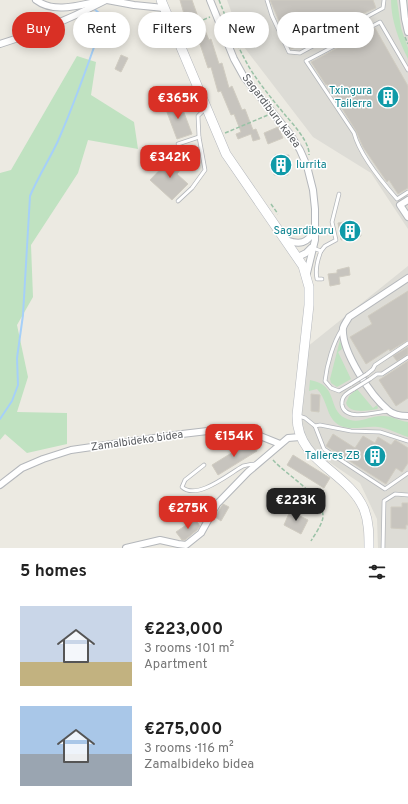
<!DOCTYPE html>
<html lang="en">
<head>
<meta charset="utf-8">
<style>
  body { margin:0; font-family:Overpass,sans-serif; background:#f2f2f2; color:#222; height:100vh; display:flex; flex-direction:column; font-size:15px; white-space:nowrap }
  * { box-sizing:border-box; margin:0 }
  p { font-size:13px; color:#767676 }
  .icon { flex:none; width:22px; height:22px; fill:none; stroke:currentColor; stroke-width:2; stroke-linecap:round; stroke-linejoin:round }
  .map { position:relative; height:548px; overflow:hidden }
  .panel { display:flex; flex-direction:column; background:#fff; flex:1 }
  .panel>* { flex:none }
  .top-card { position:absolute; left:12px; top:12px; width:384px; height:36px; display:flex; gap:8px }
  .price { position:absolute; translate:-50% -34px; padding:0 9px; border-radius:8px; background:#d93025; color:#fff; font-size:13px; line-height:26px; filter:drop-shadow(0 1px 2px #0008) }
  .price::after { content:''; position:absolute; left:50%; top:24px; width:12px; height:9px; margin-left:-6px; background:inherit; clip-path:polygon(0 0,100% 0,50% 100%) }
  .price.selected { background:#222; color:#fff }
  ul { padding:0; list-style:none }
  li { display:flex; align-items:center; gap:12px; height:100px; padding:0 20px }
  li span { display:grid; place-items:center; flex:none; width:112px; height:80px; border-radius:0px; color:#555 }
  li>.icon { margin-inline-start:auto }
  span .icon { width:48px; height:48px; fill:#fffc; stroke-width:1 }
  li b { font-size:17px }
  h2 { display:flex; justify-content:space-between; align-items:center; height:48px; padding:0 20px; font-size:17px }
  .chip { padding:0 14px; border-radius:18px; background:#fff; box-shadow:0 2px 10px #0003; font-size:14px; line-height:36px }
  .chip.selected { background:#d93025; color:#fff }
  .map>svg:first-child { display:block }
  .industrial { fill:#dddcd6 }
  .green { fill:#c0e2c1 }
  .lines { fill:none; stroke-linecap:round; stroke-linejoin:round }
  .stream { stroke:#a6d0f8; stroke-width:2 }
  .building { fill:#c7c4be; stroke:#d0ccc1 }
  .lane-casing { stroke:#b4b7bb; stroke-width:4.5 }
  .street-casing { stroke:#b4b7bb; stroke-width:8 }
  .secondary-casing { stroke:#b5b8bd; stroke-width:10 }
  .path { stroke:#9ac2a7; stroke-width:1.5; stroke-dasharray:4 2; stroke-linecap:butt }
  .lane { stroke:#fff; stroke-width:3 }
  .street { stroke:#fff; stroke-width:6 }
  .secondary { stroke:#fff; stroke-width:9 }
  .lane-bridge-casing { stroke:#b4b7bb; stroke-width:4.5; stroke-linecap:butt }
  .lane-bridge { stroke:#fff; stroke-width:3 }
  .labels { text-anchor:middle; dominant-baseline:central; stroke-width:3; stroke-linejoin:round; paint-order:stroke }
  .culture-label { font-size:11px; fill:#0d838f; stroke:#fff; text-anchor:end }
  .street-label { font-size:11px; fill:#5a5d61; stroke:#fff }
</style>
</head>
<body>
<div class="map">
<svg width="408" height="548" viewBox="0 0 408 548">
  <rect width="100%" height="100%" fill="#eceae2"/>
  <!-- industrial -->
  <g class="industrial">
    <polygon points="227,0 408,0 408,229 371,173 313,137 244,47"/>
    <polygon points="408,266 408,548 378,548 377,519 360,483 313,451 301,425 307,347"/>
  </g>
  <!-- green -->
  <g class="green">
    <path d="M391 0H397L401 28 408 48V59C399 41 391 20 391 0Z"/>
    <polygon points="77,56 96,62 91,95 134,122 138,149 88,140 78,173 31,245 33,297 17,325 28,377 17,412 67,413 67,444 27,453 5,434 0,440 0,173 11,170"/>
    <polygon points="340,340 342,349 338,352 351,379 337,387 331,383 330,379"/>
    <path d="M310 380C339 385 327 409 345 418 358 425 369 416 381 416 391 415 399 421 408 422V437C398 434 388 428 378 427 363 425 345 434 333 420 326 411 326 398 317 389L309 391Z"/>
    <path d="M357 389 373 408 377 405 378 408 377 409C367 411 349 414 346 403L349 396Z"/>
  </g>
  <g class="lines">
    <!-- stream -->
    <g class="stream">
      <polyline points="93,8 99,13"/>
      <path d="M0 419 12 401 18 385 17 358 23 315 30 196C38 177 49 160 58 141 74 104 88 65 101 27L100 23"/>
    </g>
  </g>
  <!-- building -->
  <g class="building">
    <polygon points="180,0 192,0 198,17 186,21"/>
    <polygon points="270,0 373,0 376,8 340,23 341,27 337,30 291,49"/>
    <polygon points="204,28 209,40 211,39 219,64 222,63 229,88 232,86 242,110 245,109 253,130 256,129 260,139 253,141 251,134 238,139 236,134 241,132 234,114 231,115 221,91 218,92 211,67 208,68 200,44 198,44 193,32"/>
    <polygon points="375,28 408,86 408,188 398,194 389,180 387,182 363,147 356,131 327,84 326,85 311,62"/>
    <polygon points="121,55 128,58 121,72 115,69"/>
    <polygon points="180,102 192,134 177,139 165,107"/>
    <polygon points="278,127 283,138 268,144 264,133"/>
    <polygon points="275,155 289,155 288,175 274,175"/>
    <polygon points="173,156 184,165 177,174 188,184 172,200 150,180"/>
    <polygon points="350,221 351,227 359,225 361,236 341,240 338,223"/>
    <polygon points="349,267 350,275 339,277 340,284 330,286 328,274 337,273 337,270"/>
    <polygon points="408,291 408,340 390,351 389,349 366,364 350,337 372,324 368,316"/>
    <polygon points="408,347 408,354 397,361 393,356"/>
    <polygon points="408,361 408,398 396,406 379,380"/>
    <polygon points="311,394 320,395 319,412 311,411"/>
    <polygon points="333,434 355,448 363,436 375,443 378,437 391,445 395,440 397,441 408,448 408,463 402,472 396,468 386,484 326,446"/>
    <polygon points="251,441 257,451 218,475 212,465"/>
    <polygon points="293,455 330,478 324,488 287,465"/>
    <polygon points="402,503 408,503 408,525 406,525 406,529 391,528 391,507 402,507"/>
    <polygon points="223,504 229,507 221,521 215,517"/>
    <polygon points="290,511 308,520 301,534 284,525"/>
    <polygon points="195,519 200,526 197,530 185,540 182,540 176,532"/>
  </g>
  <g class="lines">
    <!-- lane casing -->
    <g class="lane-casing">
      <g id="lane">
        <polyline points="267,0 272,16 289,52 300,53 383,8 384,0"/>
        <path d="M408 70 380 22 306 61 354 133C360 156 382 182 397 199L408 192"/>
        <polyline points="178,144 199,137"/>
        <polyline points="178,201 192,188 205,170 199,137 198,116 205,109"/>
        <path d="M313 248 321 251C317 261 315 269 317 279H322"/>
        <polyline points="321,251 325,246 336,240 332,222 339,194"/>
        <path d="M342 329C333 343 327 364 325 381L331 388 339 391 351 384"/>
        <polyline points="367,374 373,369 375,365 408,343"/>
        <polyline points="370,379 377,374 382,374 408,357"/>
        <path d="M354 389C347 393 341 396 342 405 345 422 377 412 388 411"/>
        <polyline points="299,416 305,418 315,426 324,449 385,489 408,473"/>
        <polyline points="315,426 320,425 351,431 380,432 408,441"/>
        <path d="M204 465 185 480 182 487C197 501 230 473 243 466 247 465 252 464 256 464"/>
        <polyline points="383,548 384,501 395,494 408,495"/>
      </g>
    </g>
    <!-- street casing -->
    <g class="street-casing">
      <g id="street">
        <path d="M36 0C54 14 80 5 100 1"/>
        <polyline points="107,0 134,5 164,8"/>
        <polyline points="210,0 234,59 244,77 290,134 300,150 307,166 313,190 315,209 315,240 307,273"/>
        <polyline points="403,0 405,19 408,32"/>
        <path d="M0 44C37 33 72 18 106 0"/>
        <polyline points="408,200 400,205 408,217"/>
        <path d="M286 240C299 245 308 244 314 230"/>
        <polyline points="298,257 306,253 311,248"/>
        <path d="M408 278 349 317C347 321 344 324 343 328 341 351 371 396 388 410 393 415 401 416 408 416"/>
        <polyline points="0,485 22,468 43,459 71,450 182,434 233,428 245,430 280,444"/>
        <polyline points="126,548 160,540 178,544 186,545 201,533 217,504 248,472 288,438 300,437"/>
      </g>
    </g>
    <!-- secondary casing -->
    <g class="secondary-casing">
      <path id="secondary" d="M161 0 226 154 303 266 309 287V305L297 415C296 462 348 471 364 509 369 522 369 535 369 548"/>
    </g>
    <!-- path -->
    <g class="path">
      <path d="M219 0C228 23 237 46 249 67 260 85 273 100 286 116 294 125 310 143 309 155"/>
      <polyline points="181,29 210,17"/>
      <polyline points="405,37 408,44"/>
      <polyline points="225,133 268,115"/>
      <polyline points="271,204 278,214"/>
      <path d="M273 460C285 474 324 496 323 517 322 525 315 534 311 541"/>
    </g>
    <!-- lane -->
    <use href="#lane" class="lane"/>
    <!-- street -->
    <use href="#street" class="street"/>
    <!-- secondary -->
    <use href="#secondary" class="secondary"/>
    <!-- lane-bridge casing -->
    <g class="lane-bridge-casing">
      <g id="lane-bridge">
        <polyline points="351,384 367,374"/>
        <polyline points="354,389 370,379"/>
      </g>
    </g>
    <!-- lane-bridge -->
    <use href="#lane-bridge" class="lane-bridge"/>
  </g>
  <!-- icons -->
  <defs>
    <g id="building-disc" transform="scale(1.15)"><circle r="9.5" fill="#0f9aa8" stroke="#fff"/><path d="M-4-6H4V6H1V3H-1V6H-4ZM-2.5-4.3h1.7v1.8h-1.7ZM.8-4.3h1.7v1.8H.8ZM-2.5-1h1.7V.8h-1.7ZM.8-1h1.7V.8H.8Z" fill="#fff"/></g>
  </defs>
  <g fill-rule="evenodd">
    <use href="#building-disc" x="388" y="97"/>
    <use href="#building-disc" x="281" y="165"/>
    <use href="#building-disc" x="350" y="231"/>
    <use href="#building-disc" x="375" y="456"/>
  </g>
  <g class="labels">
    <!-- culture labels -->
    <g class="culture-label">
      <text x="372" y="91">Txingura<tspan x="372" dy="13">Tailerra</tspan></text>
      <text x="296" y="165" text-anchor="start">Iurrita</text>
      <text x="334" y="231">Sagardiburu</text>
      <text x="360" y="456">Talleres ZB</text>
    </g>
    <!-- street labels -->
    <g class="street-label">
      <text transform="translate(271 111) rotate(53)">Sagardiburu kalea</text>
      <text transform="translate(137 441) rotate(-8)">Zamalbideko bidea</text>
    </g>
  </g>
</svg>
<b class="price" style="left:178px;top:120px">€365K</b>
<b class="price" style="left:170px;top:179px">€342K</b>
<b class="price" style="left:234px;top:458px">€154K</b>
<b class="price selected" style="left:296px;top:522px">€223K</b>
<b class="price" style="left:188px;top:530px">€275K</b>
<div class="top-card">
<a class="chip selected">Buy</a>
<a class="chip">Rent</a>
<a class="chip">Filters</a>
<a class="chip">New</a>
<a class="chip">Apartment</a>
</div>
</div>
<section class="panel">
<h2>5 homes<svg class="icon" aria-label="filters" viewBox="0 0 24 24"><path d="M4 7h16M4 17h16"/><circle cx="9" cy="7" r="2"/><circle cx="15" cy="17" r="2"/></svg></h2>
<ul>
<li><span style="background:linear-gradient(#c9d6e8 70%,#c2b280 0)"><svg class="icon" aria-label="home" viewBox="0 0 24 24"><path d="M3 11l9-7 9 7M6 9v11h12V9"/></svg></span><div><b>€223,000</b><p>3 rooms · 101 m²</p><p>Apartment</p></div></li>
<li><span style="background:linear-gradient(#a9c7e8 60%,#9aa5b1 0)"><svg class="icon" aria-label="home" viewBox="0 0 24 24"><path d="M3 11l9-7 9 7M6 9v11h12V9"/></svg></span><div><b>€275,000</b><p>3 rooms · 116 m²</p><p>Zamalbideko bidea</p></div></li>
</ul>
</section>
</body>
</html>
